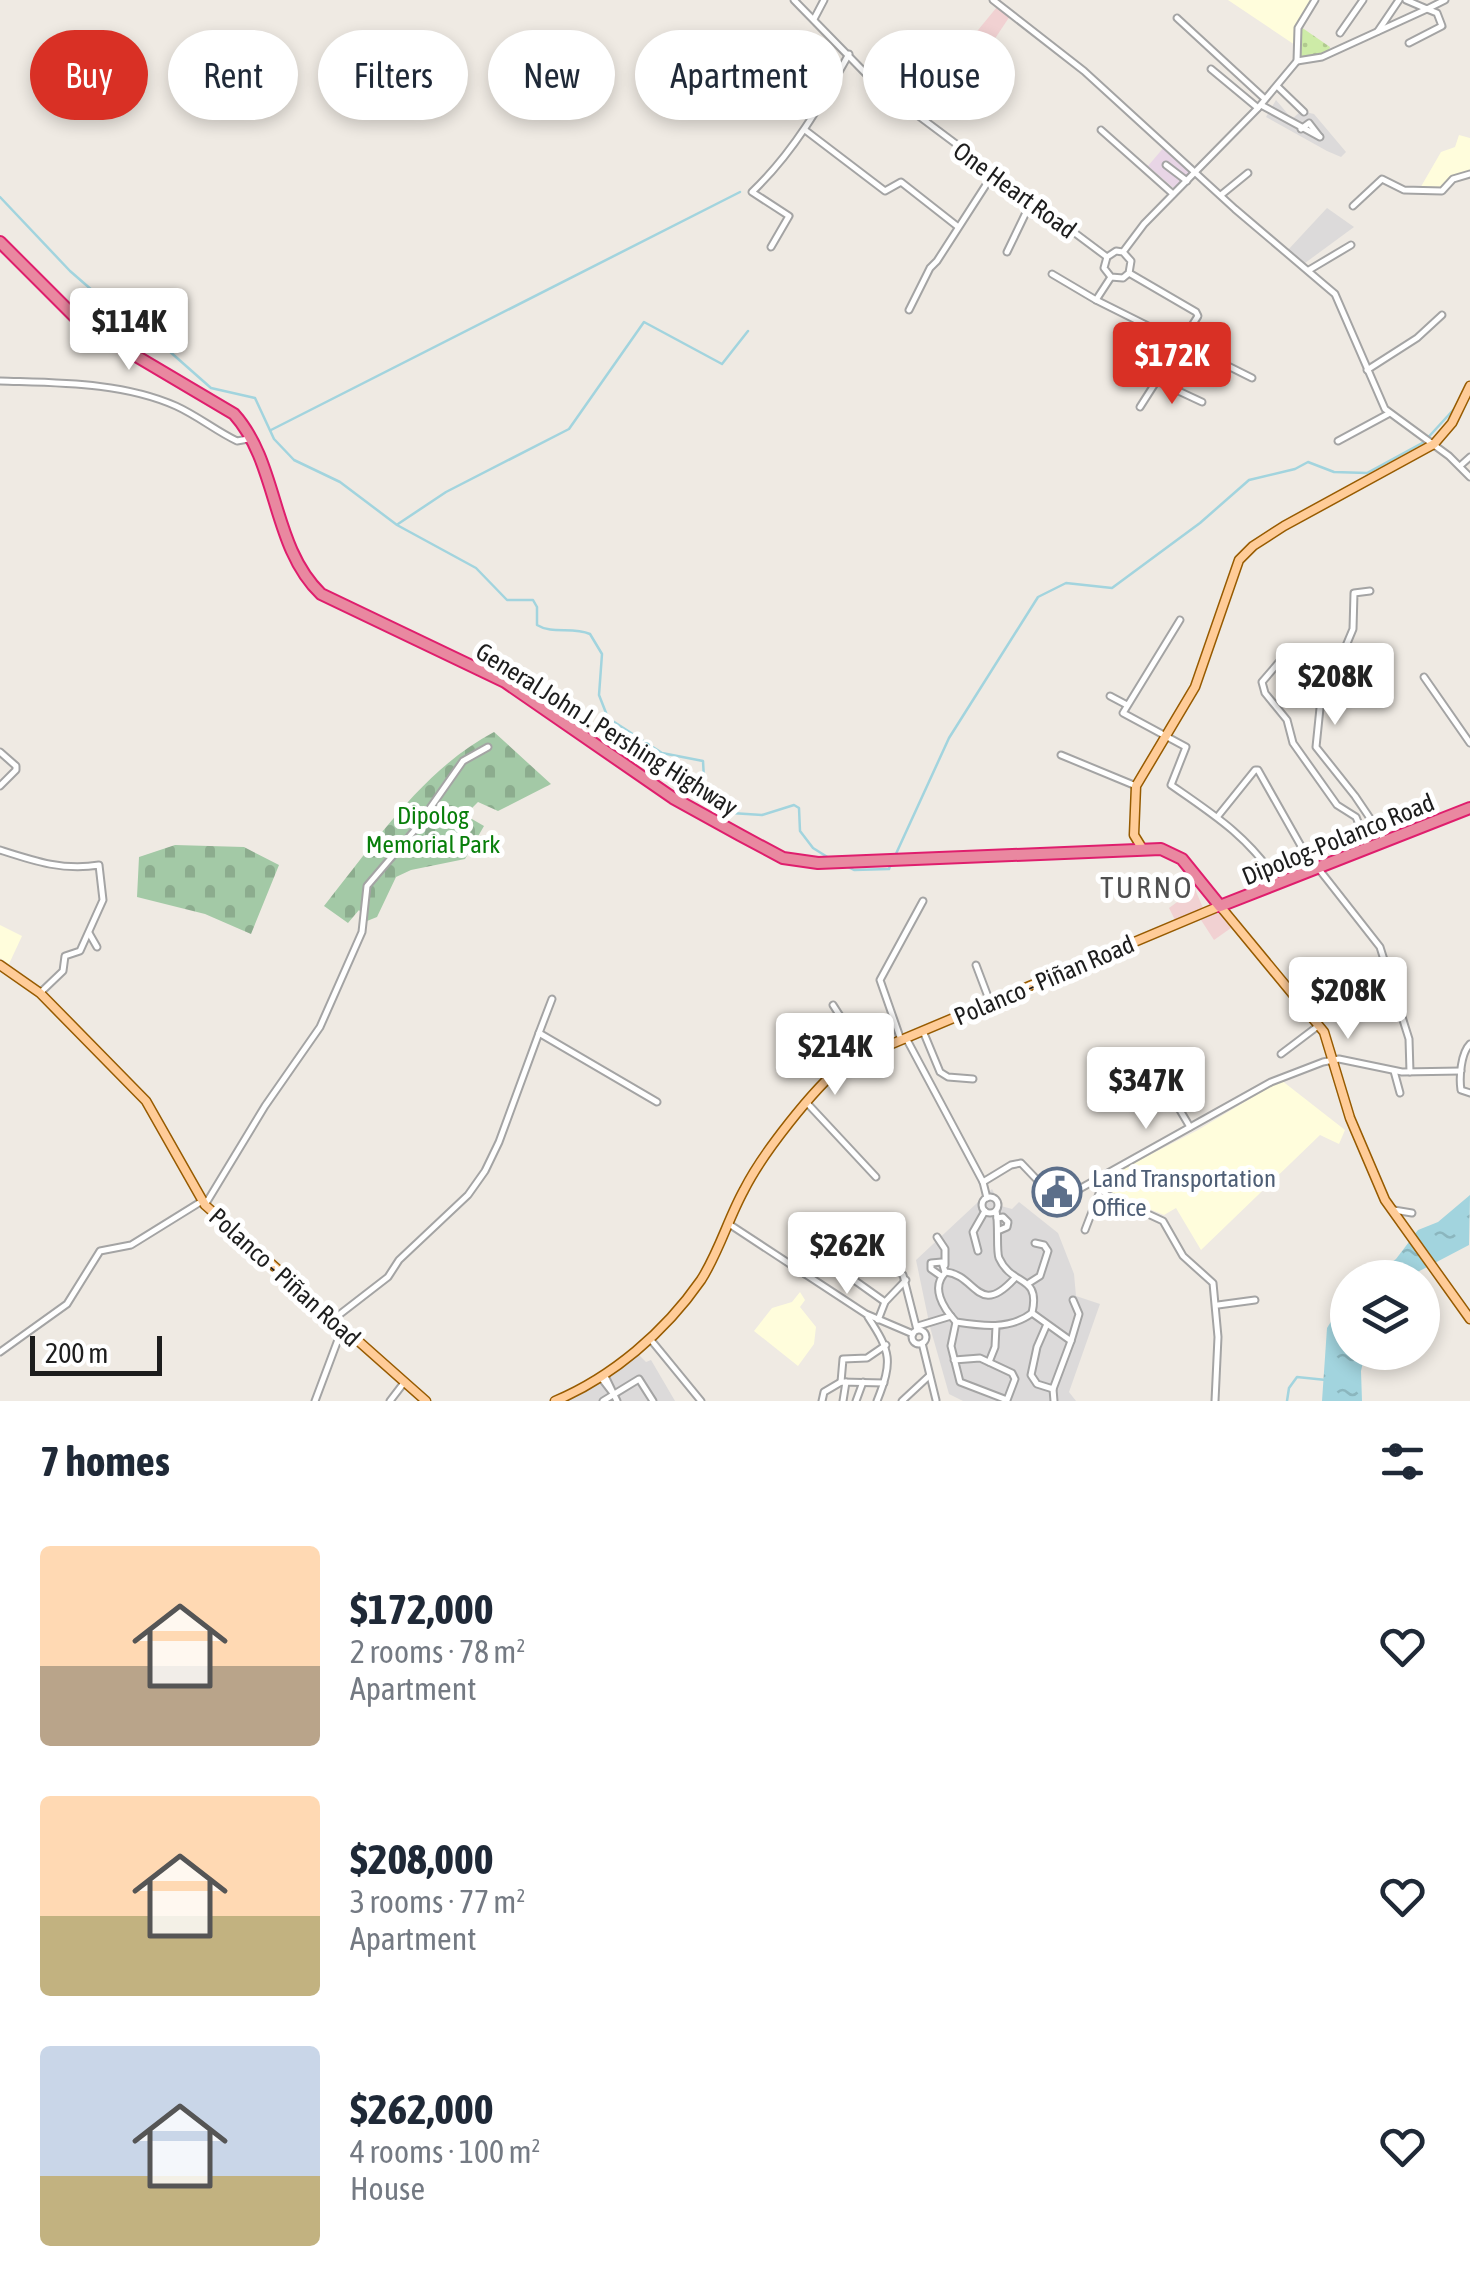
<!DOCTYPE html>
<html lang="en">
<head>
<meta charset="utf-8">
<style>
  body { margin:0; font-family:"Asap Condensed",sans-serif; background:#f6f6f7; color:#1f2937; height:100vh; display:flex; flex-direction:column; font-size:38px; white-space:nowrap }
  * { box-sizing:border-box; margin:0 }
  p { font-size:32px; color:#747a83 }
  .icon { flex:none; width:55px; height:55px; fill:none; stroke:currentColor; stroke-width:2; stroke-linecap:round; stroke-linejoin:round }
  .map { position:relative; height:1401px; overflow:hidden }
  .drawer { display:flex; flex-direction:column; background:#fff; flex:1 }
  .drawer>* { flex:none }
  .hud { position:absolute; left:30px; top:30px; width:1410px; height:90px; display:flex; gap:20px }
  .buttons { position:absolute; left:1330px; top:1260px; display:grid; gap:20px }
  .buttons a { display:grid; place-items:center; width:110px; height:110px; border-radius:50%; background:#fff; box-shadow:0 5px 15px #0003; font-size:50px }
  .scale { position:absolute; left:30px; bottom:25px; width:132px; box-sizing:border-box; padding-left:10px; border:5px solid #1d1d1d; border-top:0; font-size:28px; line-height:35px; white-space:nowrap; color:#1d1d1d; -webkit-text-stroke:8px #fff; paint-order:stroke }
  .price { position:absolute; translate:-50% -85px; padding:0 22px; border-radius:10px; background:#fff; color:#222; font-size:32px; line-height:65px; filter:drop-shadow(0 2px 5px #0008) }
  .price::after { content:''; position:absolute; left:50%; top:60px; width:30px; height:22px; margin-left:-15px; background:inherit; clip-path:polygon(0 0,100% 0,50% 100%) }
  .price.on { background:#d93025; color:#fff }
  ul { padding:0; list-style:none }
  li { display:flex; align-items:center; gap:30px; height:250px; padding:0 40px }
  li span { display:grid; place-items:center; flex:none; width:280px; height:200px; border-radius:10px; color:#555 }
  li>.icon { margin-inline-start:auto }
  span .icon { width:120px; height:120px; fill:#fffc; stroke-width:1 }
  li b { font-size:42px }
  h2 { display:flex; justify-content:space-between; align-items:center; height:120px; padding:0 40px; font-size:42px }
  .chip { padding:0 35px; border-radius:45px; background:#fff; box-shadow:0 5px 15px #0003; font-size:35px; line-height:90px }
  .chip.on { background:#d93025; color:#fff }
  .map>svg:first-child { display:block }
  .residential { fill:#dcdada }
  .commercial { fill:#f1d1d2 }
  .industrial { fill:#e8d5e6 }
  .education { fill:#fffddc }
  .grass { fill:url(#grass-dots) }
  .cemetery { fill:url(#cemetery-stones) }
  .water { fill:url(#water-ripples) }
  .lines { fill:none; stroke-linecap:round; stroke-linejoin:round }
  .stream { stroke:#a2d4de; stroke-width:2.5 }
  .minor-casing { stroke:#a4a4a4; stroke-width:9 }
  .major-casing { stroke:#975b00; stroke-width:11 }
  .highway-casing { stroke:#df1e6d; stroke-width:14 }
  .minor { stroke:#fff; stroke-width:5 }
  .major { stroke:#ffcc98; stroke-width:8 }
  .highway { stroke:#e988a0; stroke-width:10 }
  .labels { text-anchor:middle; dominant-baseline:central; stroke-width:10; stroke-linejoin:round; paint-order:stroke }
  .street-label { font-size:25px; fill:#1d1d1d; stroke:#fff }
  .park-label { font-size:25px; fill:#087f0a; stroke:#fff }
  .service-label { font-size:25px; fill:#4e5e75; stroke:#fff; text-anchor:start }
  .quarter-label { font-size:30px; letter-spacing:2.5px; fill:#505050; stroke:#fff }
</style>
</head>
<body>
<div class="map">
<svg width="1470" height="1401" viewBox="0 0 1470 1401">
  <defs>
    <pattern id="grass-dots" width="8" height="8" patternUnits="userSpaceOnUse" patternTransform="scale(2.5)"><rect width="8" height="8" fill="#cdeba7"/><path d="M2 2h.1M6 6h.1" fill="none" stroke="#b0c98f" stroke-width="1.8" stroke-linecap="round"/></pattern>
    <pattern id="cemetery-stones" width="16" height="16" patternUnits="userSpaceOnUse" patternTransform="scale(2.5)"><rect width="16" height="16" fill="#a3c9a6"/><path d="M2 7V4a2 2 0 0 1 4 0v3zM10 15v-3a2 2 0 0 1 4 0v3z" fill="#8cac8e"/></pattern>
    <pattern id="water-ripples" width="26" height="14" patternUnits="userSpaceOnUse" patternTransform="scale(2.5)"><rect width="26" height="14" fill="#a2d4de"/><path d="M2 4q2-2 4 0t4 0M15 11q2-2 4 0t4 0" fill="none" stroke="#8bb6be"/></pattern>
  </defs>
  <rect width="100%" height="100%" fill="#efeae3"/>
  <!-- residential -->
  <g class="residential">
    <polygon points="1276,100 1292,119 1301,111 1314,114 1346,152 1341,157 1327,151 1266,117"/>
    <polygon points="1327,208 1354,227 1305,263 1288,250"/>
    <polygon points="992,1189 1001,1206 1012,1209 1019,1202 1058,1233 1074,1274 1076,1296 1100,1304 1069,1392 1076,1401 963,1401 949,1394 930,1327 916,1260"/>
    <polygon points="638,1354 646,1362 651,1360 675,1401 566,1401 608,1377"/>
  </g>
  <!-- commercial -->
  <g class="commercial">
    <polygon points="997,7 1010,16 984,55 974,35"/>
    <polygon points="1195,889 1203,908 1175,920 1169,908"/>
    <polygon points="1219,912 1231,928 1214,940 1201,920"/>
  </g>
  <!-- industrial -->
  <polygon class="industrial" points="1165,146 1191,169 1192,175 1176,190 1148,166"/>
  <!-- education -->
  <g class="education">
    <polygon points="1228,0 1311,0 1297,23 1295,45"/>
    <polygon points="1459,135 1470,138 1470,173 1453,178 1442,190 1419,190 1441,152 1455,147"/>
    <polygon points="0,925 22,936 9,964 0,958"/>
    <polygon points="1281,1080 1345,1130 1339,1144 1320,1135 1201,1250 1176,1208 1164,1215 1101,1189 1098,1184 1103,1179 1198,1130"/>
    <polygon points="800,1292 805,1300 800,1307 816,1327 814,1344 798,1366 754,1331 772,1308 792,1302"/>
  </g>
  <!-- grass -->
  <polygon class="grass" points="1301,27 1330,47 1329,50 1319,56 1300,58"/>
  <!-- cemetery -->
  <g class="cemetery">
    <path d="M494 732 551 784 498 811 478 802 465 815 484 826 465 859 411 870 396 877 377 917 367 921 359 910 348 923 324 906C373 845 423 769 494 732Z"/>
    <polygon points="175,845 244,847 279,865 251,934 205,914 137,897 139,857"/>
  </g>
  <!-- water -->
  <g class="water">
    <polygon points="1470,1195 1469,1245 1408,1277 1370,1278 1396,1259 1418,1230 1438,1222"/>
    <polygon points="1347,1296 1348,1352 1365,1353 1361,1371 1362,1401 1322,1401 1327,1328"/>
  </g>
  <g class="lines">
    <!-- stream -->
    <g class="stream">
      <path d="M0 197 70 271 93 291 141 316 168 350 211 388 255 398 274 439 294 460 340 482 397 525 476 568 507 600H533L537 607V625C553 635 572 626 590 634L602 654 599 695 608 718 662 753 703 761 705 797 716 812 762 815 794 805 799 808 800 831 813 848 829 858"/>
      <polyline points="271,430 740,192"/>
      <polyline points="398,524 446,492 569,429 644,322 722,364 748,331"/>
      <polyline points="895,856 949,738 1038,597 1066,583 1112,588 1200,523 1249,480 1295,469 1308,462 1334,472 1367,473 1424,442 1455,408"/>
      <polyline points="846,866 854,870 889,869 890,866"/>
      <polyline points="1287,1401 1289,1388 1297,1377 1326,1380"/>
    </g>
    <!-- minor casing -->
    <g class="minor-casing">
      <g id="minor">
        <polyline points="794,0 876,84 1107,257"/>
        <polyline points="993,0 1084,71 1235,209 1335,294 1385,409 1449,456 1470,477"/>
        <polyline points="1406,0 1427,9 1445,0"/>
        <polyline points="1177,18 1265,99"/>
        <polyline points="814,19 824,0"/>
        <polyline points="1378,31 1399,0"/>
        <polyline points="1340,33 1363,0"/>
        <polyline points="1297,61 1322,57 1427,9 1437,13 1442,26 1409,43"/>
        <polyline points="1211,69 1258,108"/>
        <polyline points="1277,86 1304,112"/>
        <polyline points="1261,105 1320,137"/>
        <polyline points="912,113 934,88 944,68"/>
        <polyline points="1301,129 1309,123 1319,136"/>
        <polyline points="805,130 885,191 901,182 957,226"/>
        <polyline points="1101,130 1173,194"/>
        <polyline points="1166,165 1187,181"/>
        <polyline points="1221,195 1248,173"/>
        <polyline points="1353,206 1382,179 1404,190 1442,191 1453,179 1470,174"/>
        <path d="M771 247 789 216 752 192C794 152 821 104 849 54"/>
        <polyline points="1007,252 1032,200"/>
        <polyline points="1123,252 1131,261 1129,273 1123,278 1111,277 1104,268 1107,257 1116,251 1123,252 1144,224 1258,108 1297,61 1298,28 1315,0"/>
        <polyline points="1309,270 1351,245"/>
        <polyline points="1129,273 1196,312 1198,316 1140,407"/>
        <polyline points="1052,274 1096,300 1252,378"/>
        <polyline points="1096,300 1111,277"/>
        <polyline points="909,310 930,268 937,261 993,174"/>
        <polyline points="1367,370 1417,338 1442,315"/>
        <path d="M0 381C58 383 122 382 176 406 198 416 216 431 237 441L248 439"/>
        <polyline points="1157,381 1202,402"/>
        <polyline points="1338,441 1388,414"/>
        <polyline points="1460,466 1470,457"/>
        <polyline points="1370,591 1354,593 1353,629 1320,708 1316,747 1355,796 1384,839"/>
        <path d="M1180 620 1123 713 1186 747 1171 785C1213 814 1249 837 1277 881"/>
        <polyline points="1280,661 1262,682 1265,693 1287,720 1293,743 1337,805 1356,817 1368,846"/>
        <polyline points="1424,677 1470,743"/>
        <polyline points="1110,696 1127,705"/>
        <polyline points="0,752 16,766 16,770 0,786"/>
        <polyline points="1061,755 1136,786"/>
        <polyline points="1218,816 1255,770 1258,770 1314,869"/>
        <path d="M0 850C34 861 63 871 99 865L103 900 80 951 65 956 63 971 40 993"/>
        <polyline points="1318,868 1380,947 1409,1039 1410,1072"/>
        <polyline points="89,933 97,947"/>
        <polyline points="976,965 990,1002"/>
        <polyline points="833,1005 865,1055"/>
        <polyline points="923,1031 940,1072 948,1077 973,1079"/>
        <polyline points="539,1033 552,999"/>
        <polyline points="906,1038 983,1182 987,1198"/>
        <polyline points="901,1040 880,980 923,901"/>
        <path d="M1470 1044C1461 1053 1459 1077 1461 1090L1470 1093"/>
        <polyline points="1281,1054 1318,1026"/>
        <polyline points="1394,1071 1400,1093"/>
        <polyline points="1171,1095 1190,1127"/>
        <polyline points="807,1103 876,1177"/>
        <polyline points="983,1182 1011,1165 1021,1163 1042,1185 1065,1197 1271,1082 1323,1062 1339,1059 1402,1072 1461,1071"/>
        <polyline points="1093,1182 1107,1195 1163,1221 1183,1256 1213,1283 1218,1337 1215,1401"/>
        <circle cx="990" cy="1205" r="8"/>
        <polyline points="205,1205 265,1106 320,1027 362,932 367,886 414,831 463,761 488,747"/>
        <polyline points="1394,1210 1412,1213"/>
        <path d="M996 1211C999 1224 996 1251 999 1258 1012 1287 1041 1274 1032 1313L1071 1341 1053 1389 1037 1384 1031 1375 1037 1347 1047 1324"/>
        <polyline points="997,1218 1003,1217 1008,1222 1007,1227 1000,1230"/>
        <polyline points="729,1224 866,1314 913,1334"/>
        <polyline points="839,1225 903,1275 917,1330"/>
        <polyline points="1085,1230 1100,1191"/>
        <polyline points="937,1237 945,1249 945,1265"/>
        <polyline points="978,1251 973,1232 985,1211"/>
        <polyline points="805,1274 819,1255 885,1302"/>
        <polyline points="941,1276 931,1269 931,1263 942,1262 945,1272"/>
        <path d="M1014 1279C978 1318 976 1275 946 1272 930 1287 943 1308 956 1322 982 1326 1010 1330 1032 1313"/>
        <polyline points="1029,1283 1040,1276 1048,1251 1044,1245 1035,1243"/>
        <polyline points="1218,1305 1255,1300"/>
        <path d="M868 1317C891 1352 893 1361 877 1401"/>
        <polyline points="335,1318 388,1277 399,1260 468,1195 485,1171 499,1142 539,1033 657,1102"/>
        <polyline points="878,1320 885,1302 906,1280"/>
        <polyline points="918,1326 951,1316"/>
        <circle cx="919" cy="1337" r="7"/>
        <polyline points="651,1340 701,1401"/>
        <polyline points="1071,1341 1079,1314 1073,1300"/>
        <polyline points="922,1343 936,1400"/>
        <polyline points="0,1352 67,1304 100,1251 131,1245 202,1201"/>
        <polyline points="954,1360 980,1358 1012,1373 1015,1379 1007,1400 960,1382 951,1346 956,1322"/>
        <polyline points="989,1362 995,1347 996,1326"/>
        <polyline points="605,1376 617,1401"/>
        <polyline points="602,1379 612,1392"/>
        <polyline points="841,1382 843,1359 867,1358 886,1345"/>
        <polyline points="1053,1389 1054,1401"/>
        <polyline points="315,1401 342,1329"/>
        <polyline points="390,1401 403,1384"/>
        <polyline points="603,1401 639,1379 653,1401"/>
        <polyline points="822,1401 824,1392 841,1382 884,1383"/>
        <polyline points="843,1401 846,1382"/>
        <polyline points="856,1401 863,1382"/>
        <polyline points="902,1401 929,1376"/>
      </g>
    </g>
    <!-- major casing -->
    <g class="major-casing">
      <g id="major">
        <polyline points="1142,848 1134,835 1136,786 1195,687 1239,560 1253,546 1284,526 1434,444 1452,423 1470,386"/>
        <polyline points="0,965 40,993 146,1101 205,1205 426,1401"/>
        <path d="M555 1401C612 1377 665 1332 701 1280 719 1252 728 1219 744 1190 762 1154 813 1089 844 1064L1220 906 1324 1032 1350 1118 1385 1200 1470 1319"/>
      </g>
    </g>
    <!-- highway casing -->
    <g class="highway-casing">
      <path id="highway" d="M0 242 82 324 234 414C279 464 271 546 321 594L505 682 673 798 740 835 783 858 818 863 1161 849 1182 859 1220 906 1470 808"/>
    </g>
    <!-- minor -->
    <use href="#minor" class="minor"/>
    <!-- major -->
    <use href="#major" class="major"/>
    <!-- highway -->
    <use href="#highway" class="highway"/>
  </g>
  <!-- icons -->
  <defs>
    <g id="civic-ring" transform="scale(2.5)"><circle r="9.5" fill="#fff" stroke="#5c6f8a" stroke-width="1.5"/><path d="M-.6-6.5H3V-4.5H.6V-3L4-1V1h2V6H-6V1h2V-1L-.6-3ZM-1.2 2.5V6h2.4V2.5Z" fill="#5c6f8a"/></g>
  </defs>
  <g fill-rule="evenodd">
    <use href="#civic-ring" x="1057" y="1192"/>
  </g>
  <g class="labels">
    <!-- street labels -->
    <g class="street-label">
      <text transform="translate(1015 190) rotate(36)">One Heart Road</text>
      <text transform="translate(607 729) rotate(32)">General John J. Pershing Highway</text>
      <text transform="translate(1338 839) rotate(-22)">Dipolog-Polanco Road</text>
      <text transform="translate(1044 980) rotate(-23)">Polanco - Piñan Road</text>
      <text transform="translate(285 1277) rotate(42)">Polanco - Piñan Road</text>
    </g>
    <!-- park labels -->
    <g class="park-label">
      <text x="433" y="815">Dipolog<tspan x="433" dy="29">Memorial Park</tspan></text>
    </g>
    <!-- service labels -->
    <g class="service-label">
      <text x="1092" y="1178">Land Transportation<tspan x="1092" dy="29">Office</tspan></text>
    </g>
    <!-- quarter labels -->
    <g class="quarter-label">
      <text x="1147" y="887">TURNO</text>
    </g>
  </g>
</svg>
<div class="buttons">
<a><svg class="icon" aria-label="layers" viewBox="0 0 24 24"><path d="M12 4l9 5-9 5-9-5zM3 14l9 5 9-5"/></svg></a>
</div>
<div class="scale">200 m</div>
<b class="price" style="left:129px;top:373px">$114K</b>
<b class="price on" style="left:1172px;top:407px">$172K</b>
<b class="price" style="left:1335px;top:728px">$208K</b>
<b class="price" style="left:1348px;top:1042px">$208K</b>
<b class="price" style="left:835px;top:1098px">$214K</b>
<b class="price" style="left:1146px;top:1132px">$347K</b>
<b class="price" style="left:847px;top:1297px">$262K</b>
<div class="hud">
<a class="chip on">Buy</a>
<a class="chip">Rent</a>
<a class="chip">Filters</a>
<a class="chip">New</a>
<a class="chip">Apartment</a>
<a class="chip">House</a>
</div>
</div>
<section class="drawer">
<h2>7 homes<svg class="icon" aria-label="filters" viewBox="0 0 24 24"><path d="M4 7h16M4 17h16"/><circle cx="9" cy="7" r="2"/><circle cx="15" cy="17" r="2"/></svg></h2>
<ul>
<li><span style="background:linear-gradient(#ffd9b3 60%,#b9a48a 0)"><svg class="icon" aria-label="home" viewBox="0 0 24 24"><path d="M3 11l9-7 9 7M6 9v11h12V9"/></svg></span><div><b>$172,000</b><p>2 rooms · 78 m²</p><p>Apartment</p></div><svg class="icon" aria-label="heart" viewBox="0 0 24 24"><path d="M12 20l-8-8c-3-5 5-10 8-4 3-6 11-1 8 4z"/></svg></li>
<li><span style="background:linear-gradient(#ffd9b3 60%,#c2b280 0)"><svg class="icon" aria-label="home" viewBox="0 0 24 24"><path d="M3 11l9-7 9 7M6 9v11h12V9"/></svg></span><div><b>$208,000</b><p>3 rooms · 77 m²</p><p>Apartment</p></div><svg class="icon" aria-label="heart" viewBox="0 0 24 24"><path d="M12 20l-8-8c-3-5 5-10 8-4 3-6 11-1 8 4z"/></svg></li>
<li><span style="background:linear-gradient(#c9d6e8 65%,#c2b280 0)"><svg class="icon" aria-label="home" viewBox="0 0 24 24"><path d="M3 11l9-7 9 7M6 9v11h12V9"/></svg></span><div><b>$262,000</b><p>4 rooms · 100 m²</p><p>House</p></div><svg class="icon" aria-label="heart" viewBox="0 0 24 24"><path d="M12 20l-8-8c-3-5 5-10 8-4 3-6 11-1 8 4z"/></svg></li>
</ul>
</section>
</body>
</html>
